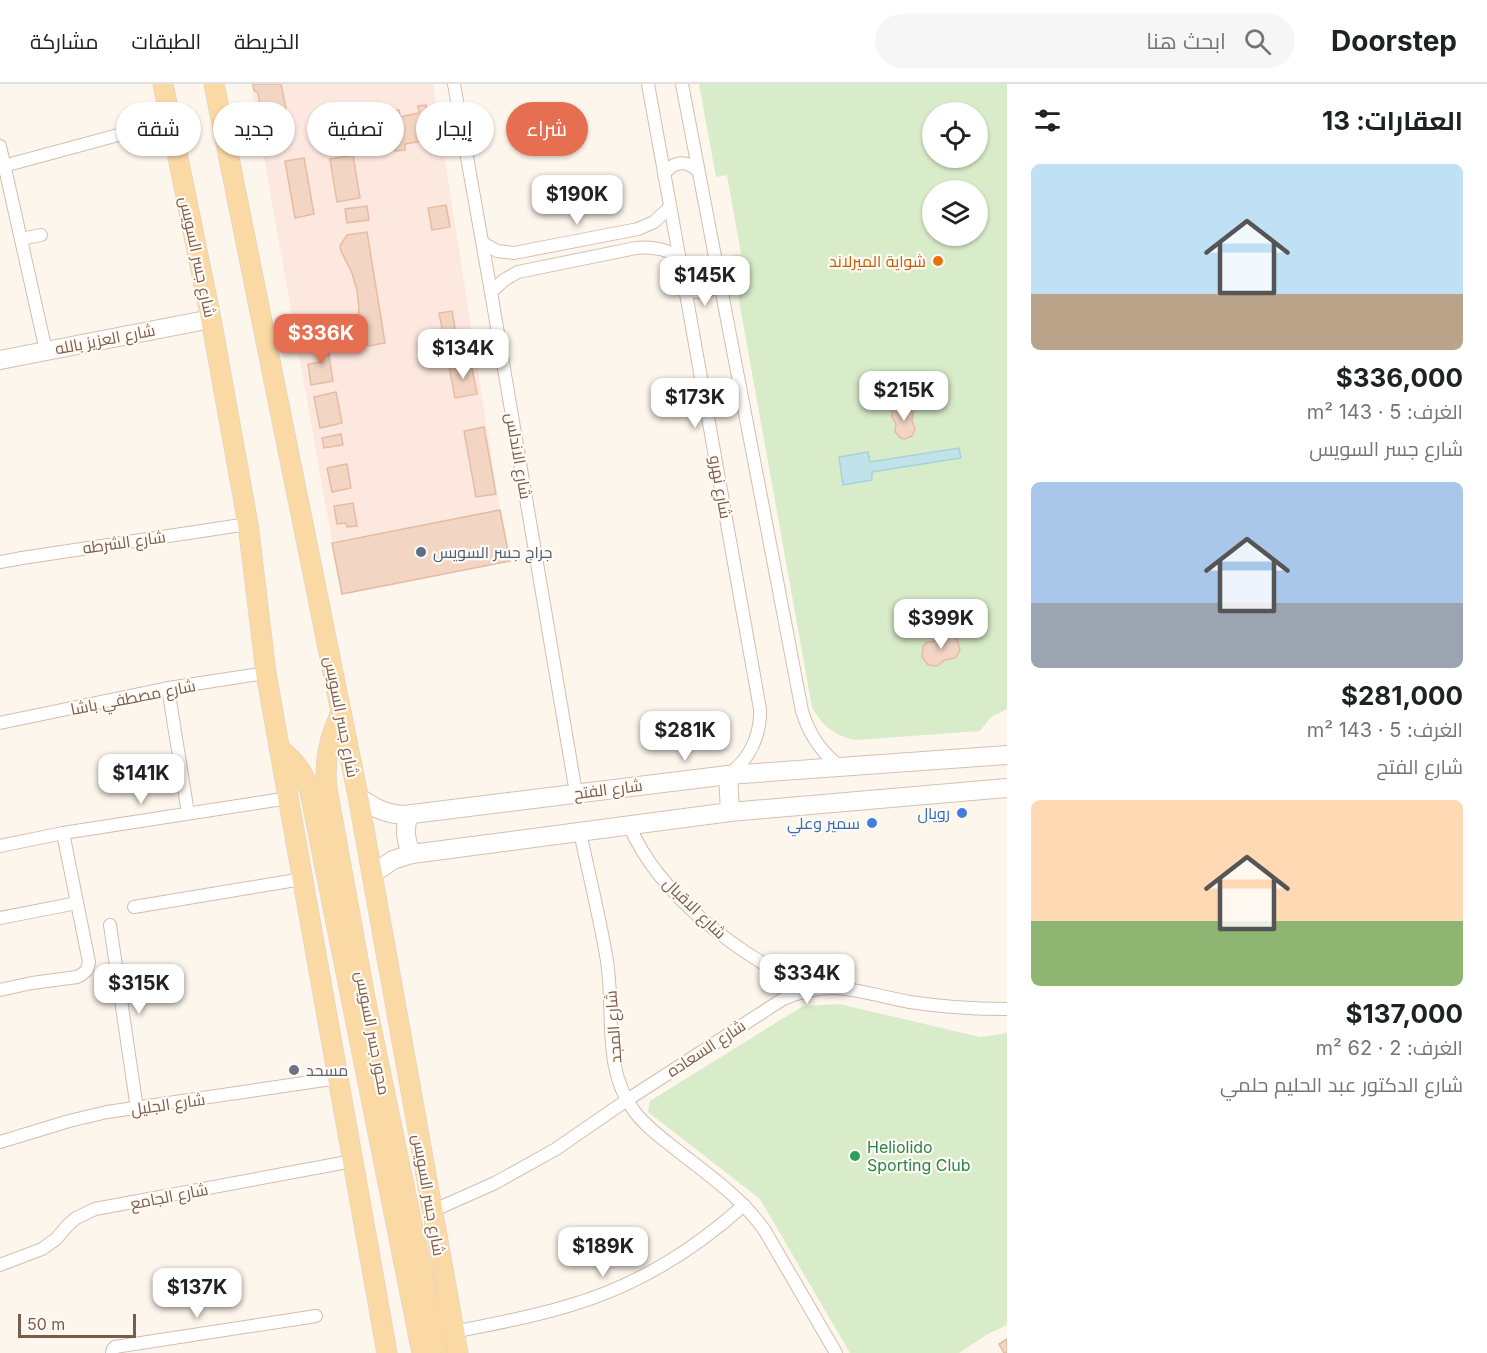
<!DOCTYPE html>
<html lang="ar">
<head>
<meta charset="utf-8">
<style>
  body { margin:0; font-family:Inter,Cairo,sans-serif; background:#f6f6f6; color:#202124; direction:rtl; height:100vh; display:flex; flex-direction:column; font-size:22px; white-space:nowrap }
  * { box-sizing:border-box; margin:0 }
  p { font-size:20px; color:#757577 }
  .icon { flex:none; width:33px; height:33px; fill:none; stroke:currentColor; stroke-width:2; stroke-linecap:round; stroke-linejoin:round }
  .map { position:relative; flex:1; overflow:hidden; direction:ltr }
  .side { display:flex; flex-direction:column; background:#fff; width:480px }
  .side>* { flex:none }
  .top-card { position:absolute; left:18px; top:18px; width:570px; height:54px; direction:rtl; display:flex; gap:12px }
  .fabs { position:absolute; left:922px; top:18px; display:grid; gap:12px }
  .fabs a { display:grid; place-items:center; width:66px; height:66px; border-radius:50%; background:#fff; box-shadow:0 2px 4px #0004; font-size:30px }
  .scale { position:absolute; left:18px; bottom:15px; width:118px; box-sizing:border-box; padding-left:6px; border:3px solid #7a5c4d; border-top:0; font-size:16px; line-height:21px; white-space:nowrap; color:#7a5c4d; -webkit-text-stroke:4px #fffaf3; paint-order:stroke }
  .price { position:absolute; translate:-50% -51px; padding:0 14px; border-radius:12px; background:#fff; color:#222; font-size:20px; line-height:39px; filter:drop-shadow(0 2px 3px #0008) }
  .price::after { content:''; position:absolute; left:50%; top:36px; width:18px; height:14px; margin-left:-9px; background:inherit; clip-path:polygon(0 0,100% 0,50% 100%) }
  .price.selected { background:#e76f51; color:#fff }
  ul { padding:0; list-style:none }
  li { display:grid; align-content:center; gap:12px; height:318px; padding:0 24px }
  li span { display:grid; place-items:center; height:186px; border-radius:9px; color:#555 }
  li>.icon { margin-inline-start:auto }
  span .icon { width:108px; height:108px; fill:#fffc; stroke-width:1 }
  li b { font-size:26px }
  h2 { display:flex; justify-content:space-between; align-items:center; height:72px; padding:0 24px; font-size:26px }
  .tag { padding:0 21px; border-radius:27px; background:#fff; box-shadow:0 2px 4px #0004; font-size:21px; line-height:54px }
  .tag.selected { background:#e76f51; color:#fff }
  header { display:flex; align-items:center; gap:36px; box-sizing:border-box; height:84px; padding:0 30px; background:#fff; border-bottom:2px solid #e0e0e0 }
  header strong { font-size:28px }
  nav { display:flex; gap:33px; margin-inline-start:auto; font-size:21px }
  .search { width:420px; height:54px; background:#f6f6f6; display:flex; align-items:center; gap:15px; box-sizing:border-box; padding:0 21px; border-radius:33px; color:#757577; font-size:22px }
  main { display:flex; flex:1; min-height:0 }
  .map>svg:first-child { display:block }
  .commercial { fill:#fde8e0 }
  .green { fill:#d8ecc9; fill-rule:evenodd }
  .water { fill:#bfe3e8; stroke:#a5d3da; stroke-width:1.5 }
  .building { fill:#f3d5c3; stroke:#e6bba3; stroke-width:1.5 }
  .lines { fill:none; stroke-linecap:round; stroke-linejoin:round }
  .minor-casing { stroke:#d1beb0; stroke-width:14 }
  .secondary-casing { stroke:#d6c0b0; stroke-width:20 }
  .primary-casing { stroke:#dad1cd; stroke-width:21 }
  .minor { stroke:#fff; stroke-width:12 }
  .secondary { stroke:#fff; stroke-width:18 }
  .primary { stroke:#fbd9a5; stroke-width:20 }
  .food-dot { fill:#e8710a; stroke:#fffaf3; stroke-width:2 }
  .service-dot { fill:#5c6f8a; stroke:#fffaf3; stroke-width:2 }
  .shop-dot { fill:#3f7fe0; stroke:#fffaf3; stroke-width:2 }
  .worship-dot { fill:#6b7280; stroke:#fffaf3; stroke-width:2 }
  .leisure-dot { fill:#2e9e5b; stroke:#fffaf3; stroke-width:2 }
  .labels { text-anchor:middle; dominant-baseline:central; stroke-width:4.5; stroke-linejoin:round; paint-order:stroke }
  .street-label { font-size:16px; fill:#7a5c4d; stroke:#fffaf3 }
  .food-label { font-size:16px; fill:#c56008; stroke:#fffaf3; text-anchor:end }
  .service-label { font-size:16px; fill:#4e5e75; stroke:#fffaf3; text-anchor:start }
  .shop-label { font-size:16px; fill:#366cbe; stroke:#fffaf3; text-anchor:end }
  .worship-label { font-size:16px; fill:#5b616d; stroke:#fffaf3; text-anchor:start }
  .leisure-label { font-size:16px; fill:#27864d; stroke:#fffaf3; text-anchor:start }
</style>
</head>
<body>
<header>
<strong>Doorstep</strong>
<div class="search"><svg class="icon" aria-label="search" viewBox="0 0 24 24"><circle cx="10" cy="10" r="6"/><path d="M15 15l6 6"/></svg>ابحث هنا</div>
<nav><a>الخريطة</a><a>الطبقات</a><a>مشاركة</a></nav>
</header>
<main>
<section class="side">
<h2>العقارات: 13<svg class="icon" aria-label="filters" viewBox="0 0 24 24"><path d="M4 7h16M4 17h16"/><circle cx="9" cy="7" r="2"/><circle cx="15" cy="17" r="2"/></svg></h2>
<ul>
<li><span style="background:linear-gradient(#bfe0f5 70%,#b9a48a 0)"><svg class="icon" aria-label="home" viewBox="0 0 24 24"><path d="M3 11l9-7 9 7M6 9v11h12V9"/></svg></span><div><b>$336,000</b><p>الغرف: 5 · 143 m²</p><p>شارع جسر السويس</p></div></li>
<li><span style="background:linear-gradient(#a9c7e8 65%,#9aa5b1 0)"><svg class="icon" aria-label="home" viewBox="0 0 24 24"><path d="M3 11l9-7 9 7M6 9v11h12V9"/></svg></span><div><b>$281,000</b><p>الغرف: 5 · 143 m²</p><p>شارع الفتح</p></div></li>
<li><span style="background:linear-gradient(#ffd9b3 65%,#8fb573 0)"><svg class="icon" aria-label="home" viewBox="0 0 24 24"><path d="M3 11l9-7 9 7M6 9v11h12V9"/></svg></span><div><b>$137,000</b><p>الغرف: 2 · 62 m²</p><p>شارع الدكتور عبد الحليم حلمي</p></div></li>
</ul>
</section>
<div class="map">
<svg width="1007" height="1269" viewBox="0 0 1007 1269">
  <rect width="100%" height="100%" fill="#fdf6ec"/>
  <!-- commercial -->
  <polygon class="commercial" points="251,0 433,0 500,426 332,458"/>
  <!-- green -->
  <g class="green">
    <path d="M699 0H1007V625L991 633 980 647 856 656C835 652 822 642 812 623L731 172 741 170 727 91 716 93ZM933 28H978V74H933ZM933 106H978V152H933Z"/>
    <polygon points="839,920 980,953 1007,949 1007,1241 988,1250 959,1269 850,1269 760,1115 648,1028 650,1017 803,922"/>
  </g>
  <!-- water -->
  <polygon class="water" points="959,364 961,374 872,388 872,396 843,401 839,373 868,368 870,378"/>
  <!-- building -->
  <g class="building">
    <polygon points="253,0 281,0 287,30 263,35 258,9 254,6"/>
    <polygon points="426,21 427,29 425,29 430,41 429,56 431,56 432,61 424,62 423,57 405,60 405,66 395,67 394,60 398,59 393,47 394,34 390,34 388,27 399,26 400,33 419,29 418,22"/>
    <polygon points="353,71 360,114 337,118 330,75"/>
    <polygon points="304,74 314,130 295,134 285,77"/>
    <polygon points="446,121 450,143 432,146 428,124"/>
    <polygon points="367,122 369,136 347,139 345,125"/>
    <polygon points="367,148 385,259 369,262 360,258 357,254 356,250 359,224 357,206 352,189 341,167 340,162 347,151"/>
    <polygon points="452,227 456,250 466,248 470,270 448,274 439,229"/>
    <polygon points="326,253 333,297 311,301 308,280 320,278 316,255"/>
    <polygon points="471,279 477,310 455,314 449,282"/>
    <polygon points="336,308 342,339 320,344 314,313"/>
    <polygon points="903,321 907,322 913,329 912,337 915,345 912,352 905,355 901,354 895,348 896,340 892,333 892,328 895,324"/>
    <polygon points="484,343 496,410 476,413 464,347"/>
    <polygon points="341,350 343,361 324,364 322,354"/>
    <polygon points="347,380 351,404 332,408 327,384"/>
    <polygon points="353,419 357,442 347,443 346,439 337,440 334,422"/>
    <polygon points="500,426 510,477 342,510 332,459"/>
    <polygon points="943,551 953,552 957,556 960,565 958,570 955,574 945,576 937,582 928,581 922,573 923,563 926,559 935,557"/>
    <polygon points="1007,1255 1007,1269 1004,1269 999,1260"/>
  </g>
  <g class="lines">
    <!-- minor casing -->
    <g class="minor-casing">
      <g id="minor">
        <polyline points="454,0 491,208 576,709"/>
        <path d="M648 0 685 204 760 625C761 652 749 676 728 691"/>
        <path d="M682 0 802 627C809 650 821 669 841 683"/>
        <polyline points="0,62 46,267"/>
        <polyline points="0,83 170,37"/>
        <path d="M664 91C672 77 686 76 697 86"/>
        <polyline points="21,155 41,151"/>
        <polyline points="483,159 497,167 514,169 638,145 654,138 670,123"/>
        <path d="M685 204C698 211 709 209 719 200"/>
        <path d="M491 208 504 196 518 188 636 164C652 162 665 164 679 173"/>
        <polyline points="0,478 22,474 248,440"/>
        <polyline points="168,604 188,729"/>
        <polyline points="0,639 168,604 266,589"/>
        <path d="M629 741C660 814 741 872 811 905"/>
        <path d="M580 748C589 791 600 834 607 877 615 928 602 984 634 1027 646 1043 663 1055 678 1067 710 1092 742 1114 765 1147L836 1269"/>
        <polyline points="0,762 63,749 289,714"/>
        <polyline points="134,823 302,795"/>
        <polyline points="0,834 77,819"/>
        <polyline points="110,841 137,1025"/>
        <polyline points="0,906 32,899 77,893 81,891 87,886 89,878 63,749"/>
        <polyline points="0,1058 69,1037 107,1028 338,994"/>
        <path d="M432 1127 495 1099 556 1065 627 1016 783 915C833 893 860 909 910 918 942 923 974 925 1007 925"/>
        <polyline points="0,1181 42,1165 56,1155 68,1141 76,1134 95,1125 353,1077"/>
        <path d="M454 1248C493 1240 533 1233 571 1221 636 1202 694 1166 744 1121"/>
        <polyline points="112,1269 113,1265 115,1263 316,1232"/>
      </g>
    </g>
    <!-- secondary casing -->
    <g class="secondary-casing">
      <g id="secondary">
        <polyline points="0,276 211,235"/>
        <polyline points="728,691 730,728"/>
        <path d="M358 712C372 723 385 730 404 731L728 691 1007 671"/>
        <path d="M409 731C404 745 405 756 412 770"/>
        <polyline points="372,790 393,776 412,770 730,728 1007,704"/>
      </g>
    </g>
    <!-- primary casing -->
    <g class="primary-casing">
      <g id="primary">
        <polyline points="163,0 211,235 248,440 266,589 387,1269"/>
        <polyline points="214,0 358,712 458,1269"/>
        <path d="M341 629C329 654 324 677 327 705L365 914 433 1241 437 1269"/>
        <path d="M280 665C295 677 305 690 310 708L422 1269"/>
      </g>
    </g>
    <!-- minor -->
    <use href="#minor" class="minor"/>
    <!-- secondary -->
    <use href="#secondary" class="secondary"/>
    <!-- primary -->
    <use href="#primary" class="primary"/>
  </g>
  <!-- markers -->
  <circle class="food-dot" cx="938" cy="177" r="6"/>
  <circle class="service-dot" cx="421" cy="468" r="6"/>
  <g class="shop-dot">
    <circle cx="962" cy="729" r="6"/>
    <circle cx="872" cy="739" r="6"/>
  </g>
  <circle class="worship-dot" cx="294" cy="986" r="6"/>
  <circle class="leisure-dot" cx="855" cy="1072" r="6"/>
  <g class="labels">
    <!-- street labels -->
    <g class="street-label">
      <text transform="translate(198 173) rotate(78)">شارع جسر السويس</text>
      <text transform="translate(105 255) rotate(-11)">شارع العزيز بالله</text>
      <text transform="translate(519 372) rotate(80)">شارع الاندلس</text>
      <text transform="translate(721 403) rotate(80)">شارع نهرو</text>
      <text transform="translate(124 458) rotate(-8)">شارع الشرطه</text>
      <text transform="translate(133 613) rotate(-11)">شارع مصطفي باشا</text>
      <text transform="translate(342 633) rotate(79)">شارع جسر السويس</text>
      <text transform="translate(608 705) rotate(-7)">شارع الفتح</text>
      <text transform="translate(695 824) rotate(44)">شارع الاقبال</text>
      <text transform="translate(613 943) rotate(-94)">شارع المجد</text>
      <text transform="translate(373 949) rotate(79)">محور جسر السويس</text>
      <text transform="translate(706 964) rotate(-33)">شارع السعاده</text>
      <text transform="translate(168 1020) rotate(-8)">شارع الجليل</text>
      <text transform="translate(429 1111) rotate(80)">شارع جسر السويس</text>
      <text transform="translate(169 1112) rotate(-11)">شارع الجامع</text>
    </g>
    <!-- food labels -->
    <g class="food-label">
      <text x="926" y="177">شواية الميرلاند</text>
    </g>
    <!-- service labels -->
    <g class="service-label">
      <text x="433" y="468">جراج جسر السويس</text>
    </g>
    <!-- shop labels -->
    <g class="shop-label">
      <text x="950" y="729">رويال</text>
      <text x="860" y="739">سمير وعلي</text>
    </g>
    <!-- worship labels -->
    <g class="worship-label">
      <text x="306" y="986">مسحد</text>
    </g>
    <!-- leisure labels -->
    <g class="leisure-label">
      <text x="867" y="1063">Heliolido<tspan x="867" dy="18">Sporting Club</tspan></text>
    </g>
  </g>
</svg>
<div class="fabs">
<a><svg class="icon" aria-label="locate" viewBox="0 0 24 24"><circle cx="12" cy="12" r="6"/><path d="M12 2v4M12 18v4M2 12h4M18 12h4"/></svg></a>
<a><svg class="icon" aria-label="layers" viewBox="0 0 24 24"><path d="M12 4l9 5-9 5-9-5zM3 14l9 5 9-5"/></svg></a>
</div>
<div class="scale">50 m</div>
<b class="price" style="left:577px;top:142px">$190K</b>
<b class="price" style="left:705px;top:223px">$145K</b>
<b class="price selected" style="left:321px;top:281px">$336K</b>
<b class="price" style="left:463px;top:296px">$134K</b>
<b class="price" style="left:904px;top:338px">$215K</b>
<b class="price" style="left:695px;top:345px">$173K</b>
<b class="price" style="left:941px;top:566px">$399K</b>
<b class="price" style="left:685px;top:678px">$281K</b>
<b class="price" style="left:141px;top:721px">$141K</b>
<b class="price" style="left:807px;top:921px">$334K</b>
<b class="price" style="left:139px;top:931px">$315K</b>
<b class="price" style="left:603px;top:1194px">$189K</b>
<b class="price" style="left:197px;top:1235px">$137K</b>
<div class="top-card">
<a class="tag selected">شراء</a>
<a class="tag">إيجار</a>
<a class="tag">تصفية</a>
<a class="tag">جديد</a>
<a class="tag">شقة</a>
</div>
</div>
</main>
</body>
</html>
